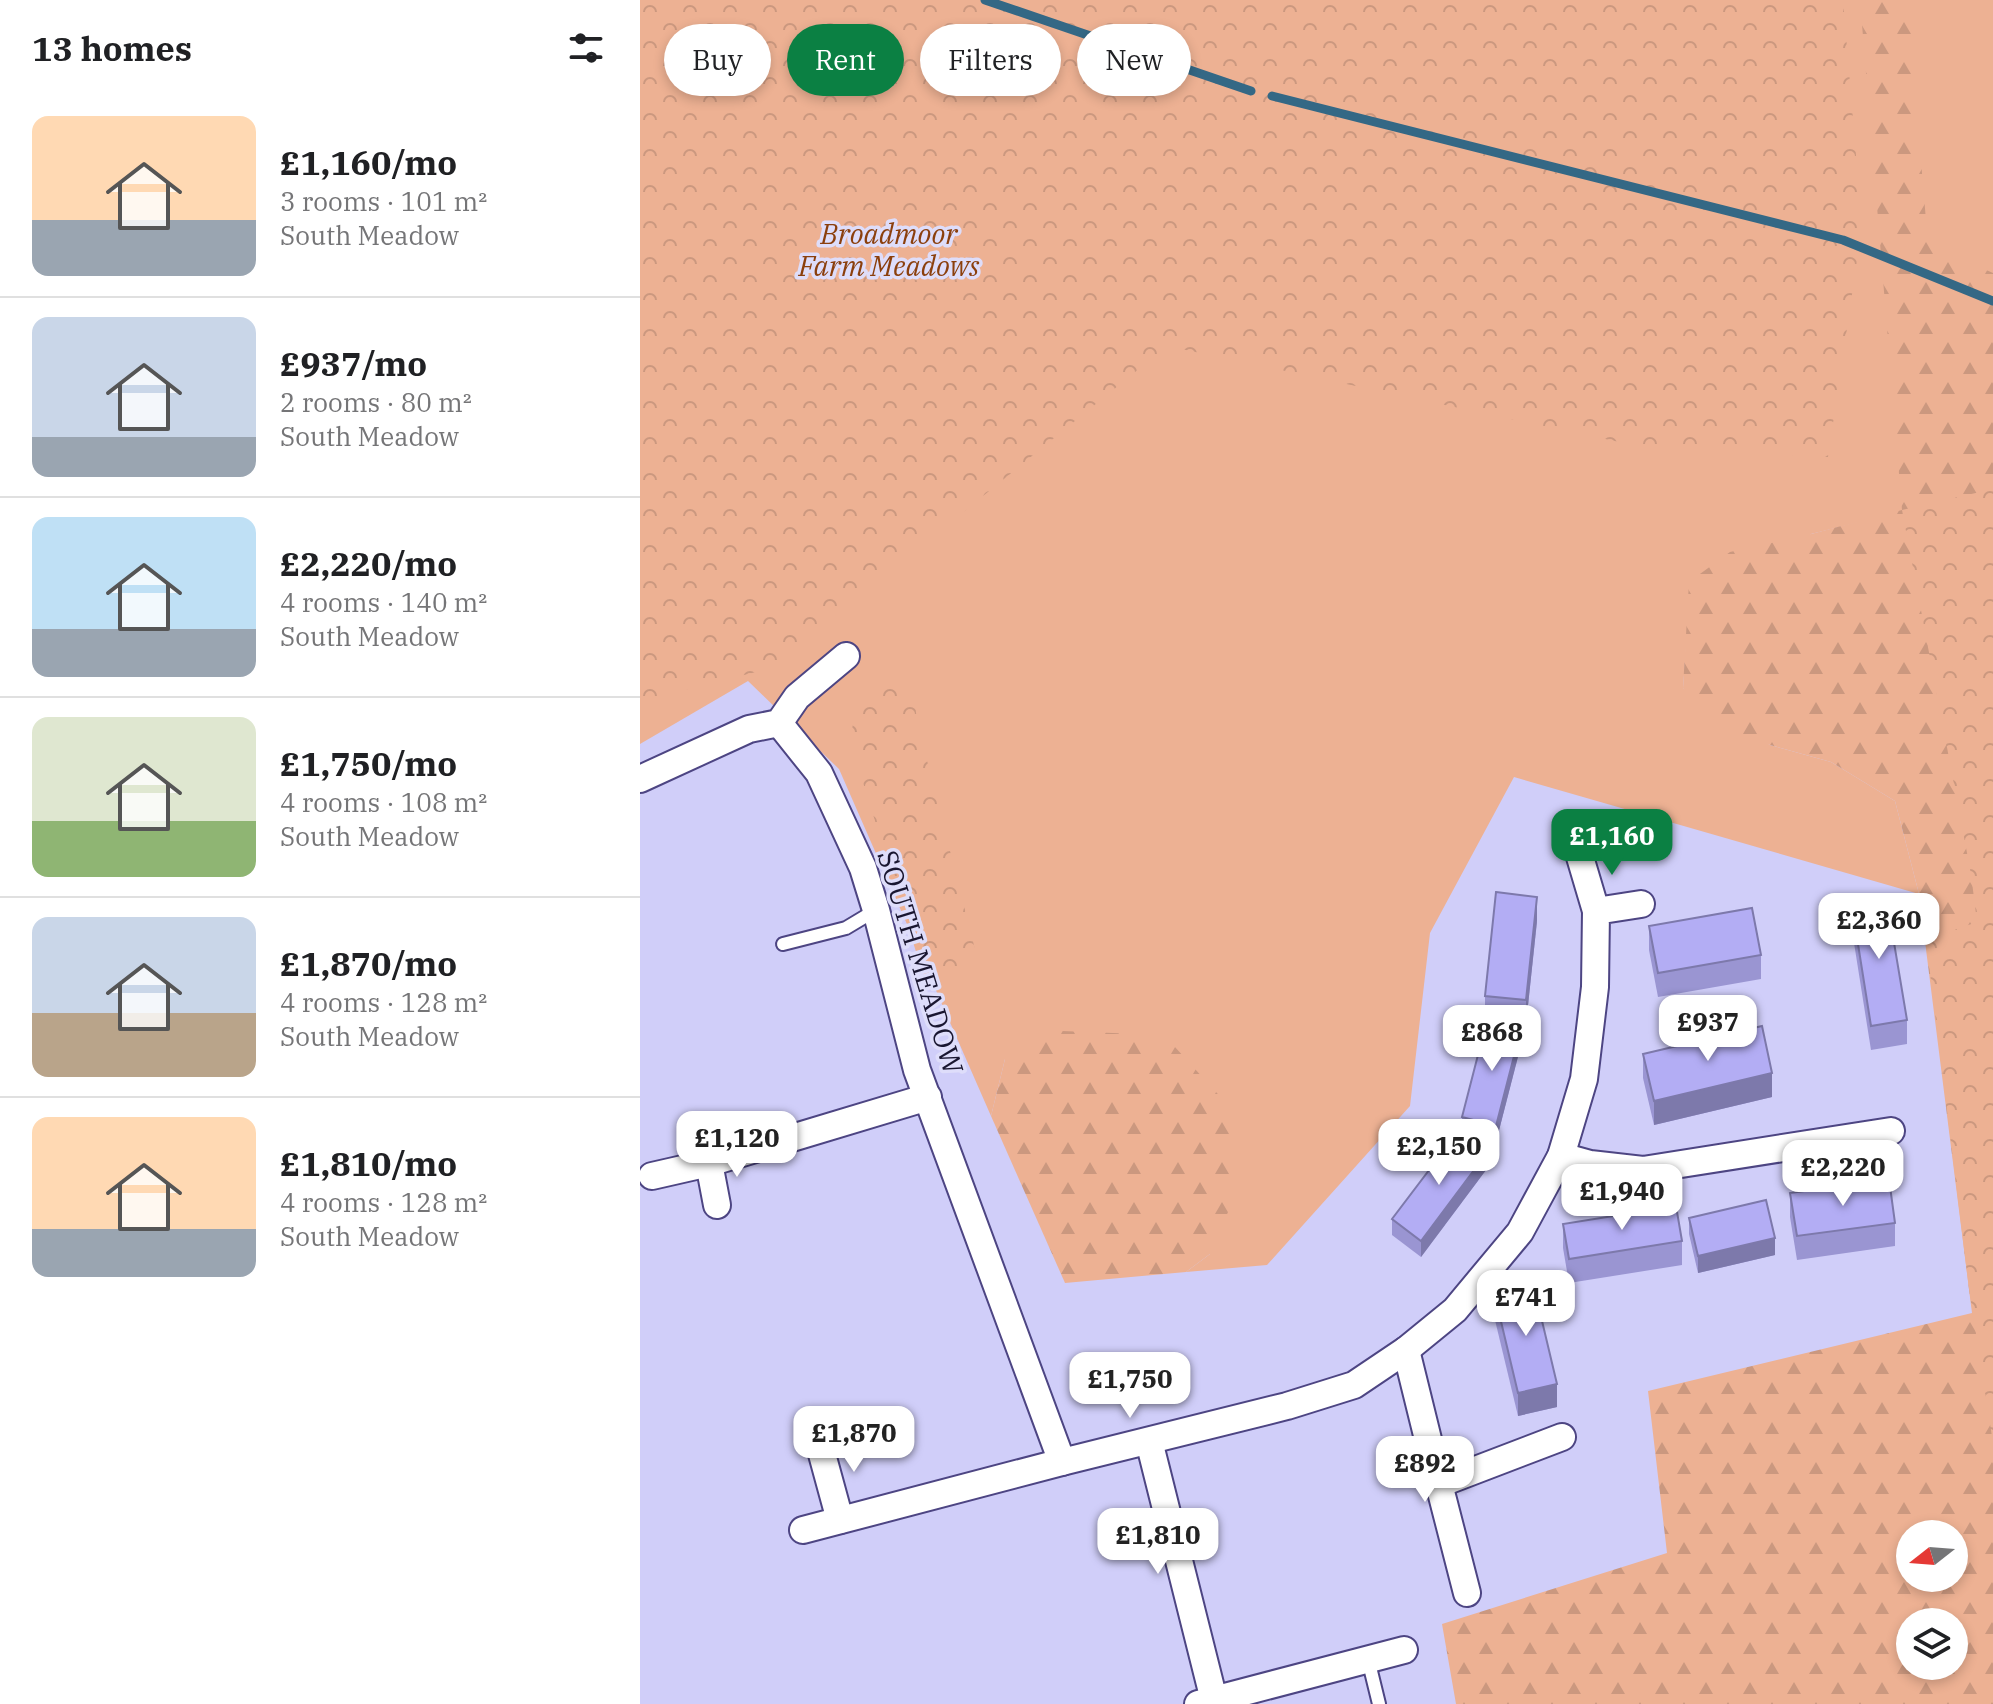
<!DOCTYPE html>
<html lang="en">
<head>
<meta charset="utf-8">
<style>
  body { margin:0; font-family:"IBM Plex Serif",serif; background:#f2f2f2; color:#202124; height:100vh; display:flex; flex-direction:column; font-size:30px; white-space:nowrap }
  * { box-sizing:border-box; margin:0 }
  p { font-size:26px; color:#757577 }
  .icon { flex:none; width:44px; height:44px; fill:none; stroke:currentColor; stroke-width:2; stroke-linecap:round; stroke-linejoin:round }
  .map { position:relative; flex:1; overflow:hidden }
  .drawer { display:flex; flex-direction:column; background:#fff; width:640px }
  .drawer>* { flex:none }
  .guide { position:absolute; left:24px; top:24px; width:760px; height:72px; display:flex; gap:16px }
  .needle { width:52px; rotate:253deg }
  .tools { position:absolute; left:1256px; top:1520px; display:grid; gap:16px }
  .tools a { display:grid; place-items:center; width:72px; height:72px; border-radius:50%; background:#fff; box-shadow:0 4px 12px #0003; font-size:40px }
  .price { position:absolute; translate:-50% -68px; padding:0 18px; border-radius:16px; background:#fff; color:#222; font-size:26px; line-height:52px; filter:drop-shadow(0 2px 4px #0008) }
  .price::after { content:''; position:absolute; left:50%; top:48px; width:24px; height:18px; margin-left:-12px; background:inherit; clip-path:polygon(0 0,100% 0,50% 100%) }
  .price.current { background:#0b8043; color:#fff }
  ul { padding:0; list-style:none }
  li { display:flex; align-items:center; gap:24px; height:200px; padding:0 32px }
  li+li { border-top:2px solid #e0e0e0 }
  li span { display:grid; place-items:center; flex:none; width:224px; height:160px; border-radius:16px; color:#555 }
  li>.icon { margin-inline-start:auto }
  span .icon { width:96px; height:96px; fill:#fffc; stroke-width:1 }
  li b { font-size:34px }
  h2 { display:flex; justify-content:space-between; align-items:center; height:96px; padding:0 32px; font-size:34px }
  .tag { padding:0 28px; border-radius:36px; background:#fff; box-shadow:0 4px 12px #0003; font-size:28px; line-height:72px }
  .tag.current { background:#0b8043; color:#fff }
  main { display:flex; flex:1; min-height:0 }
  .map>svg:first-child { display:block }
  .grass { fill:#edb193 }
  .forest { fill:url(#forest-firs); fill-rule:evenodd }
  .park { fill:url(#park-crowns) }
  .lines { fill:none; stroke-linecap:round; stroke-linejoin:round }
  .stream { stroke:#346885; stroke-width:9 }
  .lane-casing { stroke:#4d4583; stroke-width:16 }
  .street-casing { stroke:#4d4583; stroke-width:30 }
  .lane { stroke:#fff; stroke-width:12 }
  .street { stroke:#fff; stroke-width:26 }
  .wall { fill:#9a95d2 }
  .shaded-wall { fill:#7d79ab }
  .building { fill:#b3adf4; stroke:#7d79ab; stroke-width:2 }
  .labels { text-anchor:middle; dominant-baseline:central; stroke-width:7; stroke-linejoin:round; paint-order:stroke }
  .park-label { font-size:28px; font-style:italic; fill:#8b3f0d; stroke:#deddfa }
  .street-label { font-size:28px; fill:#191630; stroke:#deddfa }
</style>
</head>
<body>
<main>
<section class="drawer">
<h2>13 homes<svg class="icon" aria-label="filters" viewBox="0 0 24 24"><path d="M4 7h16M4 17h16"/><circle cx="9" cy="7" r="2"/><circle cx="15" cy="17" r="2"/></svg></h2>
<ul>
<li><span style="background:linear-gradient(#ffd9b3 65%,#9aa5b1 0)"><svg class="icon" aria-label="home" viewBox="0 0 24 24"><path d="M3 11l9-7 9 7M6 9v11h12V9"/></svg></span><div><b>£1,160/mo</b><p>3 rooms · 101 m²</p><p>South Meadow</p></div></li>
<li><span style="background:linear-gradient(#c9d6e8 75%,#9aa5b1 0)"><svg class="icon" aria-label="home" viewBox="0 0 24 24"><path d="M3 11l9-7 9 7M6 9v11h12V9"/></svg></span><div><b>£937/mo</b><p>2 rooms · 80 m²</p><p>South Meadow</p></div></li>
<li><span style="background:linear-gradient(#bfe0f5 70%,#9aa5b1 0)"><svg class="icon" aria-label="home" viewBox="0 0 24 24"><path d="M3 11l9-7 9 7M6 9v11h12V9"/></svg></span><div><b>£2,220/mo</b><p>4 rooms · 140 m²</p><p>South Meadow</p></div></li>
<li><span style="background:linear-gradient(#dfe7d0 65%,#8fb573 0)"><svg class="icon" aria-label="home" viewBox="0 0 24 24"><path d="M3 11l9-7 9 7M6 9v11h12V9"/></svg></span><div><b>£1,750/mo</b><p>4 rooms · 108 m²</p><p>South Meadow</p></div></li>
<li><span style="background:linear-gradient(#c9d6e8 60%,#b9a48a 0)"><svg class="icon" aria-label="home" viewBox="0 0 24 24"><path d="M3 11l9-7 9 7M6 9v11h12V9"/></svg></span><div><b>£1,870/mo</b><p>4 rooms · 128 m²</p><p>South Meadow</p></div></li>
<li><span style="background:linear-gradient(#ffd9b3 70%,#9aa5b1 0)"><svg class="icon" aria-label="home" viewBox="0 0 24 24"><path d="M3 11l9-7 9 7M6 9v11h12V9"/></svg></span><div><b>£1,810/mo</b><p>4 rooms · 128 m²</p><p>South Meadow</p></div></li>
</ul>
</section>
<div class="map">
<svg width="1353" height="1704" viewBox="0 0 1353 1704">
  <defs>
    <pattern id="forest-firs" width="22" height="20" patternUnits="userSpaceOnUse" patternTransform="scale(2)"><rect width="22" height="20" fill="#edb193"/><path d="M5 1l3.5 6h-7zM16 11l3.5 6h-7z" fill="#cb987f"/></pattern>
    <pattern id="park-crowns" width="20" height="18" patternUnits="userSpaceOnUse" patternTransform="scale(2)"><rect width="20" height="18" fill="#edb193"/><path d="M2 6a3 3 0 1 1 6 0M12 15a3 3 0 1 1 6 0" fill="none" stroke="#cb987f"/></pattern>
  </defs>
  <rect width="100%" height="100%" fill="#d0cef9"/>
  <!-- grass -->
  <polygon class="grass" points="0,0 1353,0 1353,489 1171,534 1047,635 1043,688 1130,745 1191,762 1255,801 1279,894 874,777 790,933 770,1106 627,1265 546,1272 570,1254 365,1059 351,1116 199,769 108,681 0,744"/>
  <!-- forest -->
  <g class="forest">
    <path d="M1220 0H1273L1276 102 1288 244 1353 273V1704H816L802 1624 1027 1553 1008 1391 1332 1313 1279 894 1255 801 1191 762 1130 745 1071 722 1043 688 1049 582 1090 552 1171 534 1262 510ZM1270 1534H1314V1578H1270ZM1270 1622H1314V1666H1270Z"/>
    <polygon points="422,1031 524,1035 586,1103 597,1191 570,1254 546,1272 425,1283 351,1116 365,1059"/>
  </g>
  <!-- park -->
  <g class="park">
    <polygon points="0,0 1203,0 1222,227 1188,457 1003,447 527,346 132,668 0,701"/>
    <polygon points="1353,489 1353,1443 1329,1289 1286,940 1337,922 1331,874 1262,510"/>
    <polygon points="241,689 256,689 275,704 277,721 340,969 288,990 210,741 215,712"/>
  </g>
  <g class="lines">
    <!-- stream -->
    <g class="stream">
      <polyline points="345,0 611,91"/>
      <polyline points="632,96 1203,240 1353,301"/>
    </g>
    <!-- lane casing -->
    <g class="lane-casing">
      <g id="lane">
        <polyline points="143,944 206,928 236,910"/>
        <polyline points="728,1659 739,1704"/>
      </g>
    </g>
    <!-- street casing -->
    <g class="street-casing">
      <g id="street">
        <polyline points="139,723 179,773 223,868 236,910 277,1070 422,1462 647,1406 714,1385 766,1350 815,1310 880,1232 921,1156 944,1079 955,987 956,911 1001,904"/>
        <polyline points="0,779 109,729 139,723 157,697 206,656"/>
        <polyline points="940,857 956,911"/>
        <polyline points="921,1156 950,1164 1003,1170 1251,1131"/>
        <polyline points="69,1163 77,1205"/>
        <polyline points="12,1176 69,1163 288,1097"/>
        <polyline points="766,1350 799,1484 922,1437"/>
        <polyline points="509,1441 574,1700"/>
        <polyline points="179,1443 200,1520"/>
        <polyline points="799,1484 827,1593"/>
        <polyline points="163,1530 422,1462"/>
        <polyline points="558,1704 764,1650"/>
      </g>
    </g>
    <!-- lane -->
    <use href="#lane" class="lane"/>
    <!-- street -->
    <use href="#street" class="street"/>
  </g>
  <!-- wall -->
  <g class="wall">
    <polygon points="1211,900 1267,1020 1267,1044 1231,1050 1211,924"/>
    <polygon points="897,921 886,1024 845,1020 845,996"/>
    <polygon points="1009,926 1121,955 1121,979 1018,997 1009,950"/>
    <polygon points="881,1045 856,1142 822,1133 822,1117"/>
    <polygon points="1003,1054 1132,1097 1014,1125 1003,1078"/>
    <polygon points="846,1170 781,1257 752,1235 752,1219"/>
    <polygon points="1150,1193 1255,1223 1255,1246 1157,1260 1150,1217"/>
    <polygon points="1049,1218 1135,1255 1058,1273 1049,1234"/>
    <polygon points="923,1224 1042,1241 1042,1265 929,1283 923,1248"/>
    <polygon points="854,1292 917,1407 878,1416 854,1316"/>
  </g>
  <!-- shaded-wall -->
  <g class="shaded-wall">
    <polygon points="897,897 897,921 886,1024 886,1000"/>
    <polygon points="881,1029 881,1045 856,1142 856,1126"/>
    <polygon points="1132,1073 1132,1097 1014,1125 1014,1101"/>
    <polygon points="846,1154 846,1170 781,1257 781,1241"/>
    <polygon points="1135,1238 1135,1255 1058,1273 1058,1256"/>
    <polygon points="917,1384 917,1407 878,1416 878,1393"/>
  </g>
  <!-- building -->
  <g class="building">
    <polygon points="856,892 897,897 886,1000 845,996"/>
    <polygon points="1246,895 1267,1020 1231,1026 1211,900"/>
    <polygon points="1112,908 1121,955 1018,973 1009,926"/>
    <polygon points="847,1020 881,1029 856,1126 822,1117"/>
    <polygon points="1122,1026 1132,1073 1014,1101 1003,1054"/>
    <polygon points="818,1132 846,1154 781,1241 752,1219"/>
    <polygon points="1249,1179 1255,1223 1157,1236 1150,1193"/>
    <polygon points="1126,1200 1135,1238 1058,1256 1049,1218"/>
    <polygon points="1036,1206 1042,1241 929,1259 923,1224"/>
    <polygon points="893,1283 917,1384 878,1393 854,1292"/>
  </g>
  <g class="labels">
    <!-- park labels -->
    <g class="park-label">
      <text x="249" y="233">Broadmoor<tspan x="249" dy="32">Farm Meadows</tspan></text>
    </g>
    <!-- street labels -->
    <g class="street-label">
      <text transform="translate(281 962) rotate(73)">SOUTH MEADOW</text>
    </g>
  </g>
</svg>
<div class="tools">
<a><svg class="needle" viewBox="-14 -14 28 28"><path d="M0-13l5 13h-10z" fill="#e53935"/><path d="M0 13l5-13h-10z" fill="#757577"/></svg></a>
<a><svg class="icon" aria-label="layers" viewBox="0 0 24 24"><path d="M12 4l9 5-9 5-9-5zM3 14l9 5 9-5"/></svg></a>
</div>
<b class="price current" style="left:972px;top:877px">£1,160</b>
<b class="price" style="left:1239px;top:961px">£2,360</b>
<b class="price" style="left:1068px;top:1063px">£937</b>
<b class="price" style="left:852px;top:1073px">£868</b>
<b class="price" style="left:97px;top:1179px">£1,120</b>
<b class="price" style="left:799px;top:1187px">£2,150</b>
<b class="price" style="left:1203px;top:1208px">£2,220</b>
<b class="price" style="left:982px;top:1232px">£1,940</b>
<b class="price" style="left:886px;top:1338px">£741</b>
<b class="price" style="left:490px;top:1420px">£1,750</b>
<b class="price" style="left:214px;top:1474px">£1,870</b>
<b class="price" style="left:785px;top:1504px">£892</b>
<b class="price" style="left:518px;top:1576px">£1,810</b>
<div class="guide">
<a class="tag">Buy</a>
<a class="tag current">Rent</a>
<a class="tag">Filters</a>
<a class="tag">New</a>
</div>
</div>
</main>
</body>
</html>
